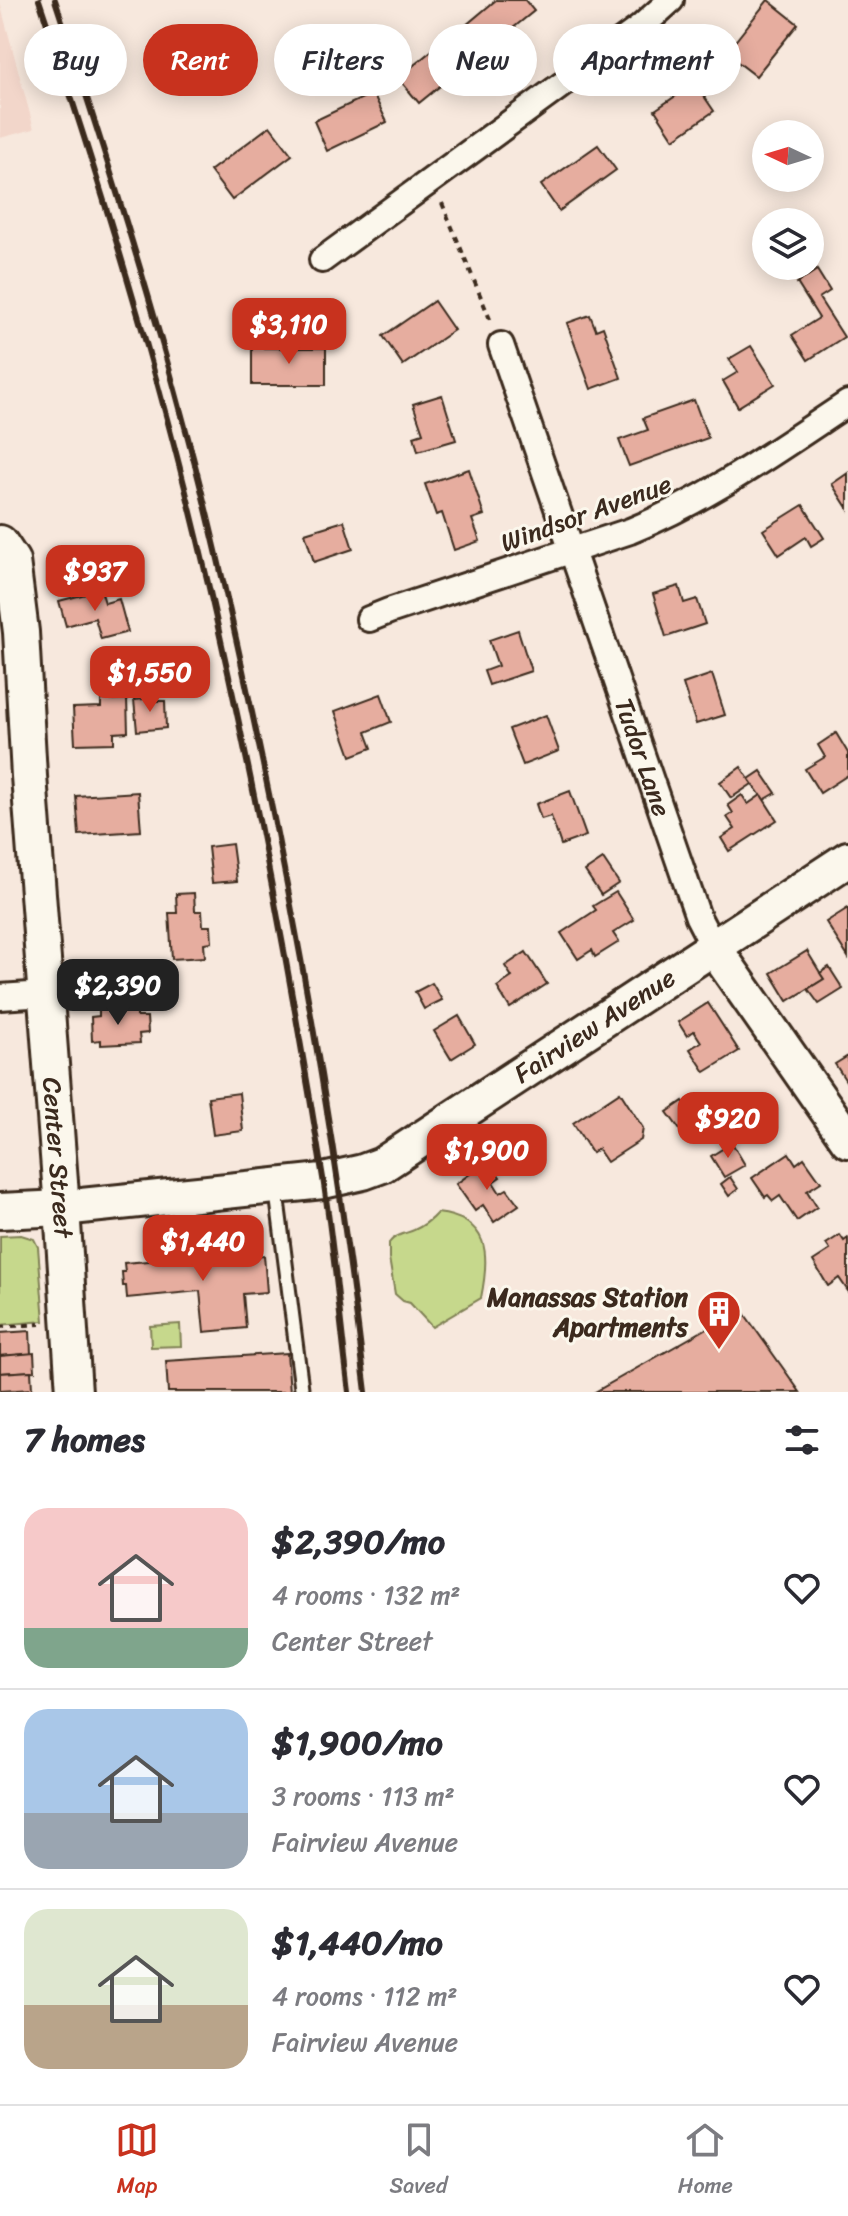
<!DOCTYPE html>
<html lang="en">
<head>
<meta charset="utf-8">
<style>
  body { margin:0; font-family:Sriracha,sans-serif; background:#f2f2f3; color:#2b2b33; height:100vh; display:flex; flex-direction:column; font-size:30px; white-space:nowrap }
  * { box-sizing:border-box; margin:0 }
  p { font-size:26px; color:#7c7c81 }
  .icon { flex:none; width:44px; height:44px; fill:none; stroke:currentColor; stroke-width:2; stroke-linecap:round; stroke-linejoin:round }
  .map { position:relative; height:1392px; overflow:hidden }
  .panel { display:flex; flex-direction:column; background:#fff; flex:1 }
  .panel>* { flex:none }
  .banner { position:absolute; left:24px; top:24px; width:800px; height:72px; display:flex; gap:16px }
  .needle { width:52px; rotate:274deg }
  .tools { position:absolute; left:752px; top:120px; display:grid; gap:16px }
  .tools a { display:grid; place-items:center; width:72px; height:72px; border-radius:50%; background:#fff; box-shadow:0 4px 20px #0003; font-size:40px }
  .price { position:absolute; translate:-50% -68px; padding:0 18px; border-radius:16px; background:#c8321e; color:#fff; font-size:26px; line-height:52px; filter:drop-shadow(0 2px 4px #0008) }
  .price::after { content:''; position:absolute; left:50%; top:48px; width:24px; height:18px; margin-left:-12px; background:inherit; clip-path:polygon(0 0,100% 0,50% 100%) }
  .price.active { background:#222; color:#fff }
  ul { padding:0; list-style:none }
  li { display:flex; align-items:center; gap:24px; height:200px; padding:0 24px }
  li+li { border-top:2px solid #e1e1e2 }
  li span { display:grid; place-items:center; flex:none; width:224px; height:160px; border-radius:24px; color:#555 }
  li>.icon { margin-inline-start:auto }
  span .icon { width:96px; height:96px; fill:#fffc; stroke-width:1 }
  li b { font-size:34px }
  h2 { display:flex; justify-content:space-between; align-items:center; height:96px; padding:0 24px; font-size:34px }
  .chip { padding:0 28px; border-radius:36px; background:#fff; box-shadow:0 4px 20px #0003; font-size:28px; line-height:72px }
  .chip.active { background:#c8321e; color:#fff }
  .tab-bar { display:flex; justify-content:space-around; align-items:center; height:112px; border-top:2px solid #e1e1e2; background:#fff; font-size:22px; color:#7c7c81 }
  .tab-bar a { display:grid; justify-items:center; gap:4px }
  .tab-bar .active { color:#c8321e }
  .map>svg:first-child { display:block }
  .built { fill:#f2d6ca }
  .green { fill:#c6d88c; stroke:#808155; stroke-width:2 }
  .building { fill:#e6ad9f; stroke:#3b2a1e; stroke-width:2 }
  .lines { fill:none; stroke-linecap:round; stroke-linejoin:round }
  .lane-casing { stroke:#3b2a1e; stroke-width:18 }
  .street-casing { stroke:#3b2a1e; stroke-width:30 }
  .secondary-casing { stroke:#3b2a1e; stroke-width:40 }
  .path { stroke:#3b2a1e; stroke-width:4; stroke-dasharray:6 6; stroke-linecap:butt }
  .lane { stroke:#fbf7ec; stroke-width:12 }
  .street { stroke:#fbf7ec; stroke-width:24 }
  .secondary { stroke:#fbf7ec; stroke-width:34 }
  .rail { stroke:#3b2a1e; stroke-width:6 }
  .labels { text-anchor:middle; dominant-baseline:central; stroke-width:6; stroke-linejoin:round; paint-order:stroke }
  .street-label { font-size:26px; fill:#3b2a1e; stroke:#fbf7ec }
  .poi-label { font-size:26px; font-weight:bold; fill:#3b2a1e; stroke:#fbf7ec; text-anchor:end }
</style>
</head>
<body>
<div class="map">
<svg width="848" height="1392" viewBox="0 0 848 1392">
  <rect width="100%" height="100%" fill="#f7e8dd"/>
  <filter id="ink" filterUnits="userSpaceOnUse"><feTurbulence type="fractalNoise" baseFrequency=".0125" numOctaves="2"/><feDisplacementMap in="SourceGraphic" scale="16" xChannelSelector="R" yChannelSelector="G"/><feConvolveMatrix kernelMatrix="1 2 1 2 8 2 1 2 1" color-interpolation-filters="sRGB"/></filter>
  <g filter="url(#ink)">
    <!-- built -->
    <polygon class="built" points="0,3 34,129 0,138"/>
    <!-- green -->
    <g class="green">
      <path d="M437 1213C490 1219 490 1254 481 1298L432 1327 410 1303 403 1301 395 1294 389 1258V1243C395 1235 404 1234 414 1230 423 1226 430 1221 437 1213Z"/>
      <polygon points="21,1235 34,1239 38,1247 44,1321 0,1325 0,1236"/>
      <polygon points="180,1324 181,1346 151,1347 150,1326"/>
    </g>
    <!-- building -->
    <g class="building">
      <polygon points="496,0 525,0 534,11 485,51 465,26"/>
      <polygon points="768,0 798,24 756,76 726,53"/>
      <polygon points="435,48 456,73 419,103 398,78"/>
      <polygon points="695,83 714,111 674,139 655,110"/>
      <polygon points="373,93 387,122 327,151 314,121"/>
      <polygon points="270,126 292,155 232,200 210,171"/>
      <polygon points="598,145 616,170 559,211 541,185"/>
      <polygon points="817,270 830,291 819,298 844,337 808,360 792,335 819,318 797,283"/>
      <polygon points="434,301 454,330 403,365 383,336"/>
      <polygon points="590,315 596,330 603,327 621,378 591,389 567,323"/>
      <polygon points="751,346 775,384 738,407 723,381 738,372 729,359"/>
      <rect x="252" y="348" width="74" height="37"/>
      <polygon points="442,395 456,440 418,451 414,436 423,433 413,404"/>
      <polygon points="694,400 708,438 629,466 619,440 648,430 643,418"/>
      <polygon points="469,469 484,515 472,519 480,541 454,550 442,513 436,515 425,484"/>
      <polygon points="848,473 848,509 832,484"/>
      <polygon points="803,505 824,538 811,546 806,537 779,555 763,530"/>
      <polygon points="344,521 353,549 314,562 305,533"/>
      <polygon points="679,586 684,603 697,599 705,624 666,637 653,594"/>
      <polygon points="101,590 105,603 119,599 128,632 101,639 95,618 66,626 59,601"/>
      <polygon points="518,630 531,671 489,685 484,671 498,666 489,640"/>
      <polygon points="712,674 725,715 696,724 683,684"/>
      <polygon points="381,694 391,722 366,732 372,748 351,756 335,711"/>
      <polygon points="153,698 153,701 165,701 166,728 137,731 134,700"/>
      <polygon points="127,699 128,732 114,733 114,743 75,744 73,708 101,707 101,700"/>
      <polygon points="546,715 559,751 523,765 509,729"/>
      <polygon points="836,733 848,753 848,775 820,793 805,769 825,757 818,745"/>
      <polygon points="741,767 752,784 731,798 720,782"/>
      <polygon points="761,771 776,793 764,800 749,779"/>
      <polygon points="570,791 586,836 561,845 551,816 541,819 536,804"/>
      <polygon points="138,792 141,831 79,835 76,796"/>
      <polygon points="742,795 748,804 761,795 777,820 729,851 721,838 735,829 727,817 733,813 728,805"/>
      <polygon points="232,844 237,881 212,883 208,847"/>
      <polygon points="603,859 619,883 601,895 585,871"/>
      <polygon points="616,892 634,920 613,933 619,942 595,957 592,950 578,959 561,933 596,910 593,906"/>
      <polygon points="194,893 195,911 202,911 203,926 211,926 212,942 204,943 205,957 172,959 169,913 177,913 176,894"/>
      <polygon points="848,908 848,957 826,922"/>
      <polygon points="807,951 824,979 788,1001 771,973"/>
      <polygon points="526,952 547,984 510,1008 497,987 512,977 505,966"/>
      <polygon points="829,967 843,989 819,1004 808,989 824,979 820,973"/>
      <polygon points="432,983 442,1000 424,1009 415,992"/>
      <polygon points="708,1003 739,1051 705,1072 690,1049 701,1042 694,1031 687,1036 678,1022"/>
      <polygon points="137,1008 137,1017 147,1017 148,1033 139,1034 140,1043 101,1045 101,1040 92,1041 91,1017 99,1016 99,1010"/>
      <polygon points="459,1016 475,1044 451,1059 434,1031"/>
      <polygon points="848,1056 848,1084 835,1064"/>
      <polygon points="620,1092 643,1128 641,1140 607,1162 598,1149 592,1153 573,1123"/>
      <polygon points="239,1093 243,1131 213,1135 208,1097"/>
      <polygon points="683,1101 698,1123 683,1134 667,1112"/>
      <polygon points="732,1143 745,1165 724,1177 711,1156"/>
      <polygon points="789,1153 796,1164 804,1158 821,1182 807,1191 817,1207 797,1221 780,1196 773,1201 768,1195 765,1197 752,1178"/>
      <polygon points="488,1161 500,1177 493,1182 500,1193 507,1189 519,1205 494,1222 483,1205 475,1211 456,1184"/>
      <polygon points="730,1177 738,1189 729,1196 721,1184"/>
      <polygon points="840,1235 844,1241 848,1238 848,1291 839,1278 828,1286 813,1261 830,1250 826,1244"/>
      <polygon points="245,1246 245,1257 264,1255 267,1292 243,1294 246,1328 204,1332 200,1291 127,1298 126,1286 123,1286 122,1272 125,1272 124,1263 197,1257 197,1250"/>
      <polygon points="741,1309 800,1392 595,1392"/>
      <polygon points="30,1331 31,1354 0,1356 0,1333"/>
      <polygon points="34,1353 35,1371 0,1373 0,1356"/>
      <polygon points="287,1353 290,1392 168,1392 166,1361"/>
      <polygon points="31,1371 32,1389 0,1391 0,1373"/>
    </g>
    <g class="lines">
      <!-- lane casing -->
      <g class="lane-casing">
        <polyline id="lane" points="276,1189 302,1392"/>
      </g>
      <!-- street casing -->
      <g class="street-casing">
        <g id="street">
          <polyline points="322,260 641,27 671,0"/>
          <path id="s1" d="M501 345 698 917 714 948"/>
          <path d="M369 619 389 611 630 531C709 499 777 450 848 403"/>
          <polyline points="0,997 45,994"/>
        </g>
      </g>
      <!-- secondary casing -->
      <g class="secondary-casing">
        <g id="secondary">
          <path id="s2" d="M0 543 12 561 21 632 29 776 62 1208 74 1392"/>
          <polyline points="714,948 848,1140"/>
          <path id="s3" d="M0 1211 62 1208 323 1181 363 1172 382 1165 848 859"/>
        </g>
      </g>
      <!-- path -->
      <g class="path">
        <polyline points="442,203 492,324"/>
        <polyline points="0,1327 40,1324"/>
      </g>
      <!-- lane -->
      <use href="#lane" class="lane"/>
      <!-- street -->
      <use href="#street" class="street"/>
      <!-- secondary -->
      <use href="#secondary" class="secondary"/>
      <!-- rail -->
      <g class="rail">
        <path d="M39 0C103 190 162 383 207 579 253 777 291 977 323 1178 334 1249 340 1321 349 1392"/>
        <path d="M55 0C100 136 144 273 181 412 212 525 237 640 261 755 305 965 341 1178 366 1392"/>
      </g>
    </g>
  </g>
  <!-- icons -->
  <defs>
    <g id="building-pin" transform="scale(2.3)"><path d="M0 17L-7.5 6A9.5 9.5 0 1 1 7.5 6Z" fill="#c8321e" stroke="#fbf7ec"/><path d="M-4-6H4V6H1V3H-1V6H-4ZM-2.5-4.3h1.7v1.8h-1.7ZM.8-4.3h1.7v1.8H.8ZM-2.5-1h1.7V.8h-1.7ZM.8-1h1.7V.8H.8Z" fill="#fff"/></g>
  </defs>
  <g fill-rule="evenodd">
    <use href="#building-pin" x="719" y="1312"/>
  </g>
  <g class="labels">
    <!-- street labels -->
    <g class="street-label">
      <text transform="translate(586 513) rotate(-20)">Windsor Avenue</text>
      <text stroke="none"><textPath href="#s1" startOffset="436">Tudor Lane</textPath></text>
      <text stroke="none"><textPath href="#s3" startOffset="640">Fairview Avenue</textPath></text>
      <text stroke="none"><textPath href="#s2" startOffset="620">Center Street</textPath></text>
    </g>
    <!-- poi labels -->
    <g class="poi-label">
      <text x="688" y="1297">Manassas Station<tspan x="688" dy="30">Apartments</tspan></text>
    </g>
  </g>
</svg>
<div class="tools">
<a><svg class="needle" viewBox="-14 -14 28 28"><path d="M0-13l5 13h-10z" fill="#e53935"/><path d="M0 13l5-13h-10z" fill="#7c7c81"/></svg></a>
<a><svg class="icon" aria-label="layers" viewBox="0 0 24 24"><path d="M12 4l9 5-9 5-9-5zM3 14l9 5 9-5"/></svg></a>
</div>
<b class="price" style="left:289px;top:366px">$3,110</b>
<b class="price" style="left:95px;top:613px">$937</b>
<b class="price" style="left:150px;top:714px">$1,550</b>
<b class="price active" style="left:118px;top:1027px">$2,390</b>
<b class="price" style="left:728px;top:1160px">$920</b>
<b class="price" style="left:487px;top:1192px">$1,900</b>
<b class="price" style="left:203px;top:1283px">$1,440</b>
<div class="banner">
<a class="chip">Buy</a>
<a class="chip active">Rent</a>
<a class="chip">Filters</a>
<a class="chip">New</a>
<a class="chip">Apartment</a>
</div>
</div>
<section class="panel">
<h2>7 homes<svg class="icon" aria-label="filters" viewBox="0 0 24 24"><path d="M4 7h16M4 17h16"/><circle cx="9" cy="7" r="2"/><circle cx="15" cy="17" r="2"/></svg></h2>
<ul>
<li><span style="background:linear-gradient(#f6c9c9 75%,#7fa58c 0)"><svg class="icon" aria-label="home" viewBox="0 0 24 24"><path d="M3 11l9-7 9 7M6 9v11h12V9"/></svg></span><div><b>$2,390/mo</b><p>4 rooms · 132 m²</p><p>Center Street</p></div><svg class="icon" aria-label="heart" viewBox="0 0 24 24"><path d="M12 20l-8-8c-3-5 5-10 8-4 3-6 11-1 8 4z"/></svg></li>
<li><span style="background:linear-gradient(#a9c7e8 65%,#9aa5b1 0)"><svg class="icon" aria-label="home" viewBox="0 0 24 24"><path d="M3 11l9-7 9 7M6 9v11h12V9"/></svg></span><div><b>$1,900/mo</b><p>3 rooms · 113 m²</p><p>Fairview Avenue</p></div><svg class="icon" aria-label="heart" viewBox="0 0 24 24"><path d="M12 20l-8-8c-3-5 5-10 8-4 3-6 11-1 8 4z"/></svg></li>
<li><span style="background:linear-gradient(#dfe7d0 60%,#b9a48a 0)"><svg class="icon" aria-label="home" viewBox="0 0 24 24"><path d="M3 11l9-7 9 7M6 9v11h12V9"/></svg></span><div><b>$1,440/mo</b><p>4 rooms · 112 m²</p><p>Fairview Avenue</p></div><svg class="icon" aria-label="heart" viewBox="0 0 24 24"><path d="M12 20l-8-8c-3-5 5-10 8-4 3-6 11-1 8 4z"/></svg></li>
</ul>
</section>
<nav class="tab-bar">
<a class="active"><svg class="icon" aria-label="map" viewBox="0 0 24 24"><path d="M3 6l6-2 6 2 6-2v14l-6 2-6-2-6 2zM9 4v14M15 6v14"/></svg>Map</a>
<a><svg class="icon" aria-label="saved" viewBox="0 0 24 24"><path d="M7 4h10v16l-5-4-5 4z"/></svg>Saved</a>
<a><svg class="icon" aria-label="home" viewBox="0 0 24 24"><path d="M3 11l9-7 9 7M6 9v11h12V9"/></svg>Home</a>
</nav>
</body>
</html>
